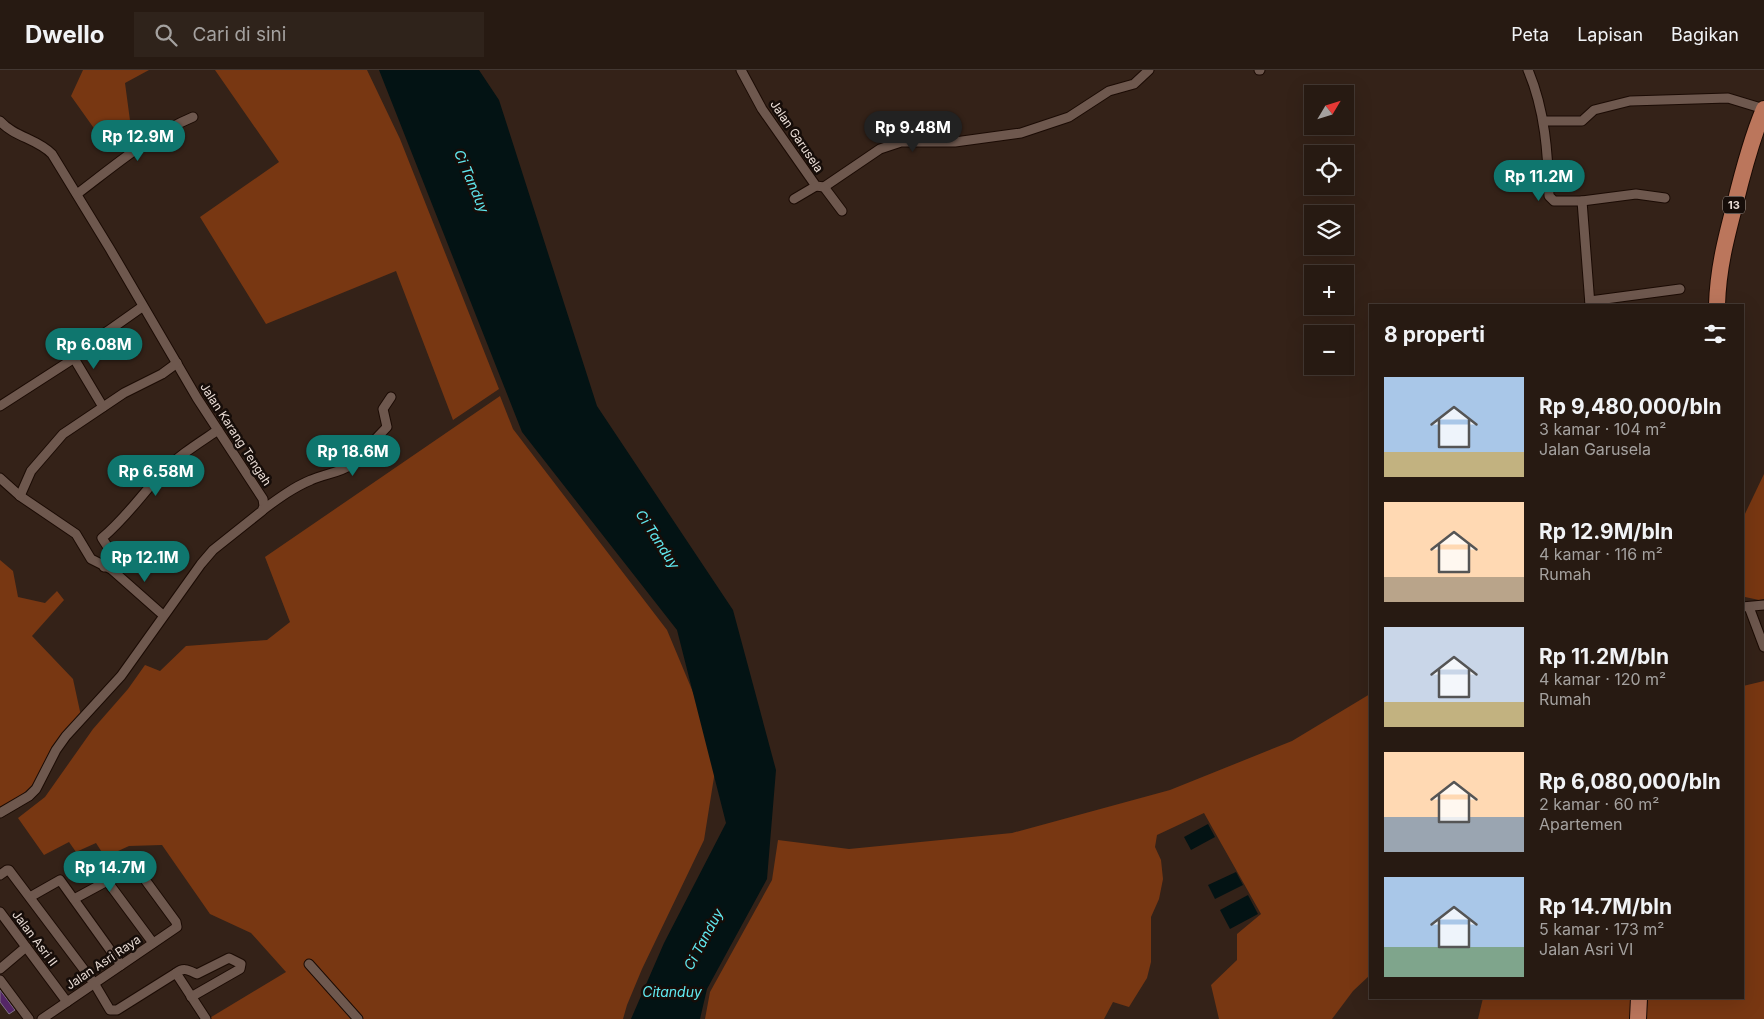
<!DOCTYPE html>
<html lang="id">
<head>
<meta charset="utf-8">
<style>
  body { margin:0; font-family:Inter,sans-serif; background:#2f231b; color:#f1f3f6; height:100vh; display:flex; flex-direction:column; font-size:19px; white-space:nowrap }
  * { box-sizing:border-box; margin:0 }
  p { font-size:16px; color:#a4a19f }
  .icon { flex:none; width:28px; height:28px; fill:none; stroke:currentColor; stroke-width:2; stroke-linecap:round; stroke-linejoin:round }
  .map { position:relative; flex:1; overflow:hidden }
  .drawer { position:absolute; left:1369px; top:234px; width:375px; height:695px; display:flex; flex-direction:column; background:#271a12; border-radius:0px; box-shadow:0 5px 20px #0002,0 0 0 1px #433832 }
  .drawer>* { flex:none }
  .needle { width:32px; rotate:52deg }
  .tools { position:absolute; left:1304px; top:15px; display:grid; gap:10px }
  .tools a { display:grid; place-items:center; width:50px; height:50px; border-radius:0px; background:#271a12; box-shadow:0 5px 20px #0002,0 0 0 1px #433832; font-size:25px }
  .price { position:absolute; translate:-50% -42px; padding:0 11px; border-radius:18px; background:#0f766e; color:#fff; font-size:16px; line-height:32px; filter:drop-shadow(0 1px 2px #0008) }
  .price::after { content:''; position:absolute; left:50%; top:30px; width:15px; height:11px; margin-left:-8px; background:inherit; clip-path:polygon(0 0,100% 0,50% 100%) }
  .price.on { background:#222; color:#fff }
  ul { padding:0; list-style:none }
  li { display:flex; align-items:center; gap:15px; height:125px; padding:0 15px }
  li span { display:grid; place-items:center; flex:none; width:140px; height:100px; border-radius:0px; color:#555 }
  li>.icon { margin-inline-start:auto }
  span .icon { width:60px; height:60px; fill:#fffc; stroke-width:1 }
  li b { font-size:21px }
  h2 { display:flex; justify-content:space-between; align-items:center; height:60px; padding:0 15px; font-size:21px }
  header { display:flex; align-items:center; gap:30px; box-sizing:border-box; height:70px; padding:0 25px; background:#271a12; border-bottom:1px solid #433832 }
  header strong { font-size:24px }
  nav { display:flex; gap:28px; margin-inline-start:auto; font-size:18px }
  .search { width:350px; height:45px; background:#2f231b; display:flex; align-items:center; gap:12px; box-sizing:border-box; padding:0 18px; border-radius:0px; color:#a4a19f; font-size:19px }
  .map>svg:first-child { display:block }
  .green { fill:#783712 }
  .water { fill:#031314 }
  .building { fill:#552667; stroke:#807386 }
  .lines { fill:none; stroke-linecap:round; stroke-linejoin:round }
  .street-casing { stroke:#1b0b04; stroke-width:11 }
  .highway-casing { stroke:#1b0b04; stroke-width:18 }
  .street { stroke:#6e584e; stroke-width:9 }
  .highway { stroke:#bb765c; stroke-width:16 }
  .labels { text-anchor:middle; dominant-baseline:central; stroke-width:5; stroke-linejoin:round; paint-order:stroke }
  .shield { fill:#160d09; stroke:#aa9f98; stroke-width:1 }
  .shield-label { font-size:11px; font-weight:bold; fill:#eaddd6 }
  .street-label { font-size:12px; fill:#eaddd6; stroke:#160d09 }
  .water-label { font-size:14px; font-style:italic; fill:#61e9f0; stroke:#160d09 }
</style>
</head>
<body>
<header>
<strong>Dwello</strong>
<div class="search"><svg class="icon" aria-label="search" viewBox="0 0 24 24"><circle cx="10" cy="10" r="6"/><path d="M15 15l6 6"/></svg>Cari di sini</div>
<nav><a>Peta</a><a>Lapisan</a><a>Bagikan</a></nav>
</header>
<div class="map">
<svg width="1764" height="949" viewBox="0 0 1764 949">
  <rect width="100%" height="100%" fill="#342218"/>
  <!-- green -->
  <g class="green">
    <polygon points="83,0 149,0 125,13 131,58 108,78 71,26"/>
    <polygon points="215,0 367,0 400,69 499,319 453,350 396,201 266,254 200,147 279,92"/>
    <polygon points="500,326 513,359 667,560 718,682 704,770 642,899 627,935 623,949 208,949 286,902 251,863 210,844 162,775 129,776 105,787 96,773 76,782 69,772 44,785 18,748 45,727 93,659 128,619 145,595 160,601 186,576 267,570 290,552 265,487"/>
    <polygon points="1764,404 1764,529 1759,530 1745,527 1743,522 1743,448"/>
    <path d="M0 490 13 501 18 527 45 533 57 521 64 530 32 566 73 609 81 646C60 676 36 725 0 737Z"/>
    <polygon points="1764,611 1764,949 1646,949 1648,928 1742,928 1743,616"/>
    <polygon points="1370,624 1370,905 1353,921 1332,949 1219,949 1211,915 1237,890 1237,864 1261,844 1204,743 1157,765 1155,777 1161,790 1163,809 1159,829 1151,847 1151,892 1147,908 1129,937 1113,932 1104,949 705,949 710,922 772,810 778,770 849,779 1012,763 1170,720 1292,671"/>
    <polygon points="1483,928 1631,928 1630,949 1478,949"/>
  </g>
  <!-- water -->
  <g class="water">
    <polygon points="379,0 479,0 499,30 597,336 733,540 776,700 767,809 707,919 700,949 631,949 664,873 726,753 677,560 522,362"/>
    <polygon points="1208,754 1215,767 1191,780 1184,767"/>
    <polygon points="1236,802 1243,815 1215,829 1208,815"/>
    <polygon points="1248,825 1258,844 1230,859 1220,840"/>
  </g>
  <!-- building -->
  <polygon class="building" points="0,920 15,940 9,944 0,932"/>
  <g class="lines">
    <!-- street casing -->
    <g class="street-casing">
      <g id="street">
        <polyline points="741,0 762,39 816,116 824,117 880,79 901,72 955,72 1021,63 1069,47 1109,21 1134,14 1149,0"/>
        <polyline points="1259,0 1260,0"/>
        <path d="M1528 0C1545 40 1548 83 1549 126L1554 131H1582L1590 235"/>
        <path d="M0 51C14 67 38 69 52 84L110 179 197 328 263 429 264 436 262 441 213 480 201 494 121 606 66 666 56 680 36 719 29 726 0 743"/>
        <polyline points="1544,51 1582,51 1594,40 1630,31 1728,28 1764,39"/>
        <polyline points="824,117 842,141"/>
        <path d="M77 124C114 96 150 65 193 47"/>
        <polyline points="794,129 816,116"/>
        <polyline points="1582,131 1636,124 1665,128"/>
        <polyline points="1590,231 1680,219"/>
        <polyline points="66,275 103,337"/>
        <polyline points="70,283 108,261 142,237"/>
        <polyline points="0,336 73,289"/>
        <polyline points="0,408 20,426 76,464 91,489 111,499 163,545"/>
        <polyline points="20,426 31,401 63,364 124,323 162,304 177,293"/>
        <path d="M264 439C279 428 294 417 311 410 324 404 339 403 351 395L387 357 383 339 391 327"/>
        <path d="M104 497 109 479 102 468C127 447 141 425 163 402 179 385 199 373 218 360"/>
        <polyline points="1742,537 1764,535"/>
        <polyline points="1749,537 1764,577"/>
        <polyline points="0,805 7,800 9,800 94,913 110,940 117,940 176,903 206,949"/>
        <polyline points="107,811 153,873"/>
        <polyline points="30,827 60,810 121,895"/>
        <polyline points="0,842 67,932"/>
        <polyline points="309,894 358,949"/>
        <polyline points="0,899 26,877"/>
        <path d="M176 903C184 897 188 900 197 904L229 888 241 894 240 899 191 927"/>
        <polyline points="0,910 29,949"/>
        <polyline points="42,949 177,857 176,852 135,796 74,829"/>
      </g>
    </g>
    <!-- highway casing -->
    <g class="highway-casing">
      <g id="highway">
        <path d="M1717 235C1718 199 1726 168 1735 134 1743 101 1751 70 1764 39"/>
        <polyline points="1638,949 1639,928"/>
      </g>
    </g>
    <!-- street -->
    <use href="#street" class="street"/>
    <!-- highway -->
    <use href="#highway" class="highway"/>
  </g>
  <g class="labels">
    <!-- shield labels -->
    <rect class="shield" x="1723" y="126.5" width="22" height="17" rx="4"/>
    <g class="shield-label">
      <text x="1734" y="135">13</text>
    </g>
    <!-- street labels -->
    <g class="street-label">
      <text transform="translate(797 66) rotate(56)">Jalan Garusela</text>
      <text transform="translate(236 364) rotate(57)">Jalan Karang Tengah</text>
      <text transform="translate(35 868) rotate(53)">Jalan Asri II</text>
      <text transform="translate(103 892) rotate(-34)">Jalan Asri Raya</text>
    </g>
    <!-- water labels -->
    <g class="water-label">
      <text transform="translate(472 111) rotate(67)">Ci Tanduy</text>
      <text transform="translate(658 469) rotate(57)">Ci Tanduy</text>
      <text transform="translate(703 869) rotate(-62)">Ci Tanduy</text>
      <text x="672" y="921">Citanduy</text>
    </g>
  </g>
</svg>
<div class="tools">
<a><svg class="needle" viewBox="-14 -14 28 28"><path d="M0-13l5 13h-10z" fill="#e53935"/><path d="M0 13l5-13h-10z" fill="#a4a19f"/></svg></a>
<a><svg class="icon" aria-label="locate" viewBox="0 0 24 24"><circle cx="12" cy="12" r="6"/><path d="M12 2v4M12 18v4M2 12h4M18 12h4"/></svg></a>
<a><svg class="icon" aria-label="layers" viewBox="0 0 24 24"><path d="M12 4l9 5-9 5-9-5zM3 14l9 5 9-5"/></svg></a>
<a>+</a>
<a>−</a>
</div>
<b class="price on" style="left:913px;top:83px">Rp 9.48M</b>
<b class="price" style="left:138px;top:92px">Rp 12.9M</b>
<b class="price" style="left:1539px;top:132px">Rp 11.2M</b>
<b class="price" style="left:94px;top:300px">Rp 6.08M</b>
<b class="price" style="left:353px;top:407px">Rp 18.6M</b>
<b class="price" style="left:156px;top:427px">Rp 6.58M</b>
<b class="price" style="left:145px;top:513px">Rp 12.1M</b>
<b class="price" style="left:110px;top:823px">Rp 14.7M</b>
<section class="drawer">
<h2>8 properti<svg class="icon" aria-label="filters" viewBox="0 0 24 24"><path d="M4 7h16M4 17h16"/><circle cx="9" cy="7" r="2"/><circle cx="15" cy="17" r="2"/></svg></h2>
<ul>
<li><span style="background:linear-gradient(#a9c7e8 75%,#c2b280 0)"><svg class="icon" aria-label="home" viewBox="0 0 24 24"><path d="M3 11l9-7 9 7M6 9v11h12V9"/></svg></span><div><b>Rp 9,480,000/bln</b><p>3 kamar · 104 m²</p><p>Jalan Garusela</p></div></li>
<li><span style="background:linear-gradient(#ffd9b3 75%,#b9a48a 0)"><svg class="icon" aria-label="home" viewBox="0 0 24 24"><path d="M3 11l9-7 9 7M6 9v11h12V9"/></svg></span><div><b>Rp 12.9M/bln</b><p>4 kamar · 116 m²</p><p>Rumah</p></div></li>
<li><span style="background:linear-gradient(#c9d6e8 75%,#c2b280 0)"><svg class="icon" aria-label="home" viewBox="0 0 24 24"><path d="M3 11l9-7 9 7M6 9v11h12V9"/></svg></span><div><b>Rp 11.2M/bln</b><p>4 kamar · 120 m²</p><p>Rumah</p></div></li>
<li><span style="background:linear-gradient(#ffd9b3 65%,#9aa5b1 0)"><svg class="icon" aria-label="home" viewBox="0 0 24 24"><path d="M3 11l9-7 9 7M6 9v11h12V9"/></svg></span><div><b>Rp 6,080,000/bln</b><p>2 kamar · 60 m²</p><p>Apartemen</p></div></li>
<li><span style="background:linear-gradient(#a9c7e8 70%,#7fa58c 0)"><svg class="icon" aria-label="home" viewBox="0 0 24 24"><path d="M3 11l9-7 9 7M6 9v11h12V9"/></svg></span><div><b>Rp 14.7M/bln</b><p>5 kamar · 173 m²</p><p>Jalan Asri VI</p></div></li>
</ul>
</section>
</div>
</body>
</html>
